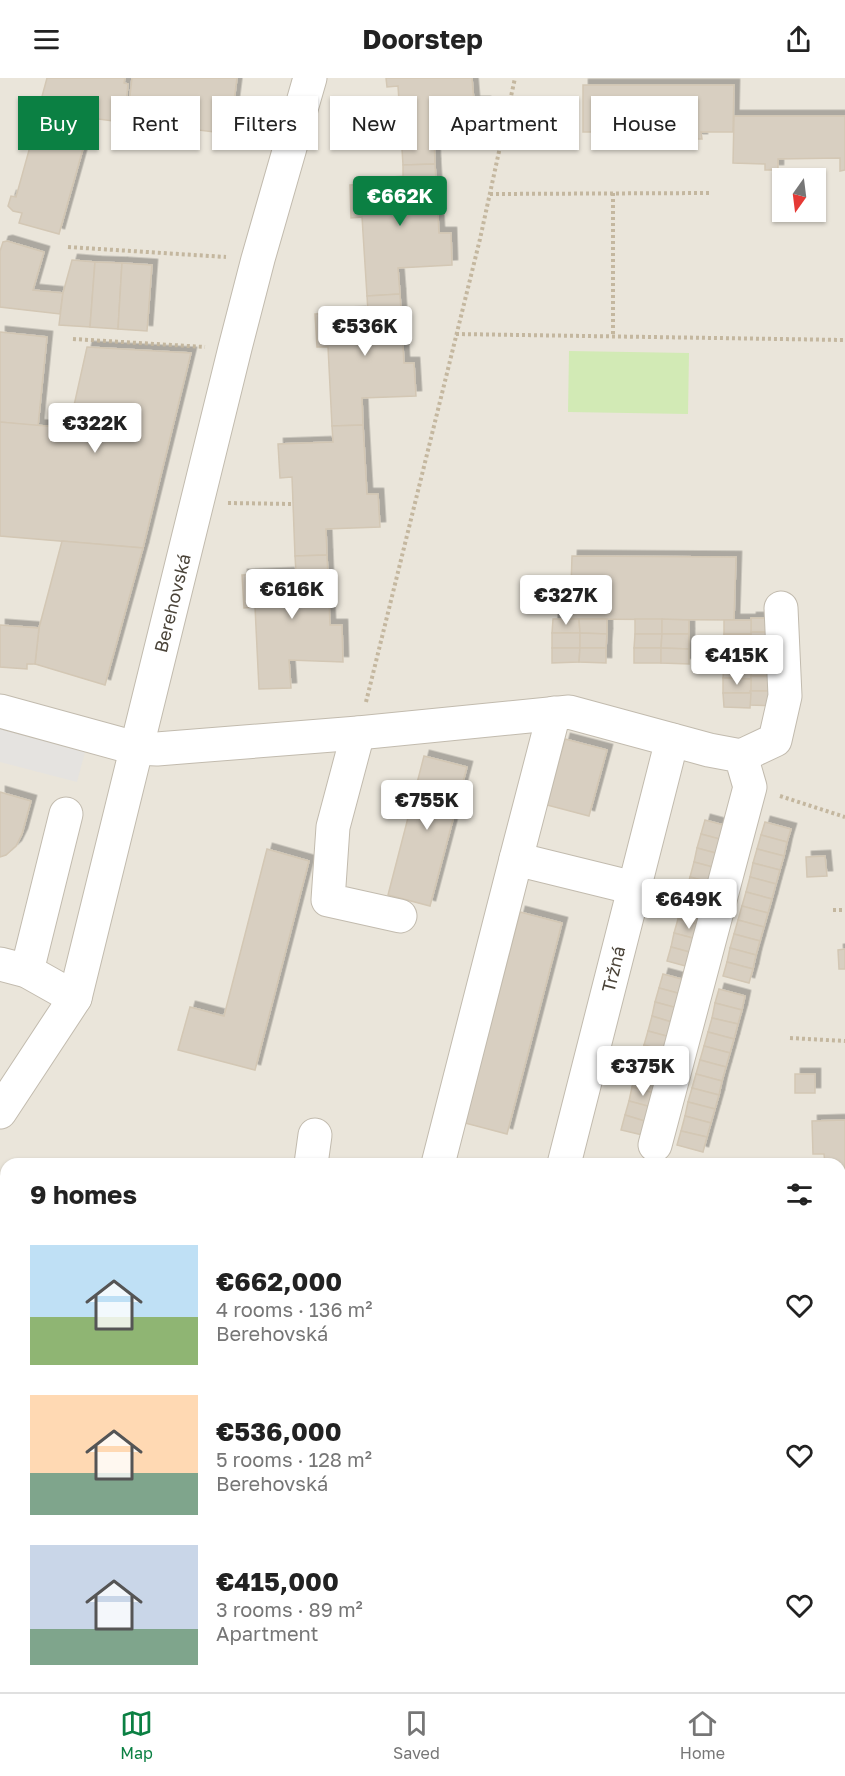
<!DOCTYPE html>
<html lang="en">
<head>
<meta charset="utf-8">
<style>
  body { margin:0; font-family:"Golos Text",sans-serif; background:#f2f2f2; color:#222; height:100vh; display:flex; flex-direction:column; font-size:22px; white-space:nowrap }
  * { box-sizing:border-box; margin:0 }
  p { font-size:20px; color:#767676 }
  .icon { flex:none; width:33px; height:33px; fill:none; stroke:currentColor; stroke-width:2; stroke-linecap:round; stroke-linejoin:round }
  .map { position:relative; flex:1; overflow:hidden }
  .panel { position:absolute; left:0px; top:1080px; width:846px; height:534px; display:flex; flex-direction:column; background:#fff; border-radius:18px 18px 0 0; box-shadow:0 2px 4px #0004 }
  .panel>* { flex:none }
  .banner { position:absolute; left:18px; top:18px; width:810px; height:54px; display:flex; gap:12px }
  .needle { width:39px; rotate:194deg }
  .tools { position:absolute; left:772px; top:90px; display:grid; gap:12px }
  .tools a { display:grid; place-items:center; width:54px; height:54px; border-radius:0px; background:#fff; box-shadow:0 2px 4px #0004; font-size:30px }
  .price { position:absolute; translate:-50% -51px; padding:0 14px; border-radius:6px; background:#fff; color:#222; font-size:20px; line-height:39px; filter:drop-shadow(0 2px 3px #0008) }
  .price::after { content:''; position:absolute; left:50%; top:36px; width:18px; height:14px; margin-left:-9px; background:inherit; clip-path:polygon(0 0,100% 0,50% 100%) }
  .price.current { background:#0b8043; color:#fff }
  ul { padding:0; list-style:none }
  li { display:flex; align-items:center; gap:18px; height:150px; padding:0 30px }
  li span { display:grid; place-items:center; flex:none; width:168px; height:120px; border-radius:0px; color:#555 }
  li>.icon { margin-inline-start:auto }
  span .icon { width:72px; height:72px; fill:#fffc; stroke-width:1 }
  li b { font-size:26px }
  h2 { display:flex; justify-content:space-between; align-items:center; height:72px; padding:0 30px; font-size:26px }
  .pill { padding:0 21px; border-radius:0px; background:#fff; box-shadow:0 2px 4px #0004; font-size:21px; line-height:54px }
  .pill.current { background:#0b8043; color:#fff }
  header { display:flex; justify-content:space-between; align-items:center; height:78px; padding:0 30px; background:#fff; font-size:27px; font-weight:700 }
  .menu { display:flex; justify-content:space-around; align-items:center; height:84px; border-top:2px solid #e0e0e0; background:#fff; font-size:16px; color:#767676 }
  .menu a { display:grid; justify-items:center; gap:3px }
  .menu .current { color:#0b8043 }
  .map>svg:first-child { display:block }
  .residential { fill:#eae5da; fill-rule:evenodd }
  .green { fill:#d2eab5 }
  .parking { fill:#e5e3e0 }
  .building { fill:#d8cfc1; stroke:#d3c7b4; stroke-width:1.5; filter:url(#shadow) }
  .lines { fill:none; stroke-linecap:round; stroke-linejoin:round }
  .minor-casing { stroke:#c2bbae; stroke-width:35 }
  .path { stroke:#c4b79f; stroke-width:4; stroke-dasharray:3 3; stroke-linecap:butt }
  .minor { stroke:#fff; stroke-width:33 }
  .labels { text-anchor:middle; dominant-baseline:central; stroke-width:4.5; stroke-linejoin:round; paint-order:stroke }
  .street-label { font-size:18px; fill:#4b4439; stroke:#fff }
</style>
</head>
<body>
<header><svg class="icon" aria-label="menu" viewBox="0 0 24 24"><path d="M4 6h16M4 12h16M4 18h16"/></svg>Doorstep<svg class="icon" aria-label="share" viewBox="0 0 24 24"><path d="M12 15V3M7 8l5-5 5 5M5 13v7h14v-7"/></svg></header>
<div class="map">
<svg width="845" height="1614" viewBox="0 0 845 1614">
  <defs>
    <filter id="shadow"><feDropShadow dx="5.5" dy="-5.5" stdDeviation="0" flood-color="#0004"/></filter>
  </defs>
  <rect width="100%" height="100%" fill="#f6f3ec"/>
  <!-- residential -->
  <path class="residential" d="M0 0H845V1614H0ZM783 100H816V134H783ZM6 1086H840V1608H6Z"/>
  <!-- green -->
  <polygon class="green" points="569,273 689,275 688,336 568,334"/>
  <!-- parking -->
  <g class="parking">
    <polygon points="0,651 85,674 77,704 0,684"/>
    <rect x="320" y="1608" width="60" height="6"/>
  </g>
  <!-- building -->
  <g class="building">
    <polygon points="47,0 125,0 124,5 128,6 126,26 123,31 117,30 113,43 38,33"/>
    <polygon points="132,0 237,0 233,31 241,32 238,57 127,43"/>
    <polygon points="386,0 472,0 474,24 485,24 488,57 434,59 435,86 403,87 398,8 387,9"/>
    <polygon points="583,7 734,7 733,54 701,54 702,61 689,61 689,49 627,49 627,61 615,61 615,54 583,54"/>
    <polygon points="734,38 845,38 845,92 840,93 840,80 778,81 778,92 765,92 765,86 733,85"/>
    <polygon points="36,47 88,53 59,156 19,145 22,135 13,133 8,128 11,118 16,119"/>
    <polygon points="435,86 439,155 451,155 452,187 398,190 400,216 367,218 362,139 351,140 350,107 403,104 403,87"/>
    <polygon points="7,163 44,174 33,212 63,215 60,236 0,229 0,173 3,164"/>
    <polygon points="72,182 95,184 90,249 59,247 63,215"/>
    <polygon points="95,184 122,185 118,251 90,249"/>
    <polygon points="122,185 152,187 147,253 118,251"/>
    <polygon points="400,216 404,285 414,285 416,318 362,320 363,347 332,348 328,269 317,269 315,236 368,234 367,218"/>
    <polygon points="0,254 47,259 38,348 0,344"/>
    <polygon points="87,269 191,275 143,470 0,458 0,344 69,350"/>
    <polygon points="363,347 367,416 378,416 380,449 326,451 327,477 295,478 292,399 280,400 278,366 333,364 332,348"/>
    <polygon points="62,463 143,470 105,607 35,586 39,550"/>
    <polygon points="327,477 330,547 342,547 343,584 289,582 291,610 259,611 255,529 244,530 242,497 296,495 295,478"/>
    <polygon points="572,478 736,479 734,542 570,541"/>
    <rect x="751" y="540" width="27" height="14"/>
    <polygon points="553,541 579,541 580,555 552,555"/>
    <polygon points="579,541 607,541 607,556 580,555"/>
    <rect x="635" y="541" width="27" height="15"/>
    <polygon points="662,541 689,542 689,556 662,556"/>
    <rect x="724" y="542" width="27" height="14"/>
    <polygon points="0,547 39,550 35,586 27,586 27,591 0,589"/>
    <rect x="751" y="554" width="27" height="15"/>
    <rect x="552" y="555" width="28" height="15"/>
    <polygon points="580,555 607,556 606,570 580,570"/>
    <polygon points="635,556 662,556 661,570 634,570"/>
    <polygon points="662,556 689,556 689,571 661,570"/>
    <rect x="724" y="556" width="27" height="15"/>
    <rect x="751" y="569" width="27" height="15"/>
    <polygon points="552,570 580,570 579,584 552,585"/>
    <polygon points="580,570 606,570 606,585 579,584"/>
    <rect x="634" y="570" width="27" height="15"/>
    <polygon points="661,570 689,571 689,586 661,585"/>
    <polygon points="724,571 751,571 751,586 724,585"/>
    <rect x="751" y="584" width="27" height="14"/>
    <polygon points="724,585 751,586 751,601 723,600"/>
    <polygon points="751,598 778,598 778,613 750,613"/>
    <polygon points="723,600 751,601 751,615 723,615"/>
    <polygon points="750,613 778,613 778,628 750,627"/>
    <polygon points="723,615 751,615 750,630 724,629"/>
    <polygon points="565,661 607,672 589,738 547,727"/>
    <polygon points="424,678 467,689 430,828 388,817"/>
    <polygon points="0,714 31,723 22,756 16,768 6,777 0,779"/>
    <polygon points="705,742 731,749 727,763 701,756"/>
    <polygon points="765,744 791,751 787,764 761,757"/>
    <polygon points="701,756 727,763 723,777 697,770"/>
    <polygon points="761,757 787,764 784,778 757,771"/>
    <polygon points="697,770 723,777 720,791 694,784"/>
    <polygon points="267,771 309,783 255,992 178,972 190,929 224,938"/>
    <polygon points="757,771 784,778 780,792 753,785"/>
    <polygon points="825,778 827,798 807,799 806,779"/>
    <polygon points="694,784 720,791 716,806 690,799"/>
    <polygon points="753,785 780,792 776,806 750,799"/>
    <polygon points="690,799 716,806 712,820 686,813"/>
    <polygon points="750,799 776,806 772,821 746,814"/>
    <polygon points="686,813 712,820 708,834 682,827"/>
    <polygon points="746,814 772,821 768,835 742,828"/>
    <polygon points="682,827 708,834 704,848 678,841"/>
    <polygon points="742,828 768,835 764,849 738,842"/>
    <polygon points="520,834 562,845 507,1056 465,1045"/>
    <polygon points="678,841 704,848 700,862 674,855"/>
    <polygon points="738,842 764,849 760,863 734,856"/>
    <polygon points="674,855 700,862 697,876 671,869"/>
    <polygon points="734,856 760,863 756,877 730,870"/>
    <polygon points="671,869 697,876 693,890 667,883"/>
    <polygon points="730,870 756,877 753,891 727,884"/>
    <polygon points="845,871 845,891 839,891 838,872"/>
    <polygon points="727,884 753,891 749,905 723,898"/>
    <polygon points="663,896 689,903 685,917 659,910"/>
    <polygon points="659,910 685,917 681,931 655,924"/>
    <polygon points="719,911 745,918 742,932 715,925"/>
    <polygon points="655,924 681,931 678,946 652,938"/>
    <polygon points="715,925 742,932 738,946 712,940"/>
    <polygon points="652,938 678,946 674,960 648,953"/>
    <polygon points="712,940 738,946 734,961 708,954"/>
    <polygon points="648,953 674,960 670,974 644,967"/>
    <polygon points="708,954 734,961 730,975 704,968"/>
    <polygon points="644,967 670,974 666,988 640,981"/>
    <polygon points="704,968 730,975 726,989 700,982"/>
    <polygon points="640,981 666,988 662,1002 636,995"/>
    <polygon points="700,982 726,989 722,1003 696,996"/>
    <polygon points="636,995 662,1002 658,1016 632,1009"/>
    <polygon points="696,996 722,1003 719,1017 692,1010"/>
    <rect x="795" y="996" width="20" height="19"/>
    <polygon points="632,1009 658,1016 655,1030 629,1023"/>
    <polygon points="692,1010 719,1017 715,1031 688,1024"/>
    <polygon points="629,1023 655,1030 651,1045 625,1037"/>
    <polygon points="688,1024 715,1031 711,1045 685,1038"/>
    <polygon points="625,1037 651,1045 647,1058 621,1052"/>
    <polygon points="685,1038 711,1045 707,1059 681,1053"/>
    <polygon points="845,1042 845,1155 840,1155 840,1086 825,1086 824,1076 813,1076 812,1043"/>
    <polygon points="681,1053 707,1059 703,1074 677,1067"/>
    <polygon points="0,1137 6,1137 6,1184 0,1185"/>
    <rect x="0" y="1330" width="6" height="44"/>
    <rect x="232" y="1608" width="50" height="6"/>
    <rect x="683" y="1608" width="27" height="6"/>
    <rect x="724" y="1608" width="83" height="6"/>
  </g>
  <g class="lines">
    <!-- minor casing -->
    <g class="minor-casing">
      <g id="minor">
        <polyline points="0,633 135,670 157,671 358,655 569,634 709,672 741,678 750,709 655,1067"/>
        <polyline points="358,655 333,749 328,822 400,838"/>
        <polyline points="741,678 775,662 785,618 781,530"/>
        <polyline points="516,781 554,635"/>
        <polyline points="0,886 27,893 75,920"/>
        <polyline points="27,893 66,736"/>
        <polyline points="0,1034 75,920 235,270 258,181 310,0"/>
        <polyline points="311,1086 315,1057"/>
        <polyline points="438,1086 516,781 634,810"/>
        <polyline points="564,1086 672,662"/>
        <polyline points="0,1228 6,1228"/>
        <polyline points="840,1232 845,1232"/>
        <polyline points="0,1279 6,1279"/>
        <polyline points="840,1284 845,1284"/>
        <polyline points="0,1397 6,1397"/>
        <polyline points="211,1608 211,1614"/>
        <polyline points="422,1608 422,1614"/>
        <polyline points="303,1614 303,1608"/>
        <polyline points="817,1614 817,1608"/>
      </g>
    </g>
    <!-- path -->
    <g class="path">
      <polyline points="332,38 400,35"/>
      <polyline points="613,115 613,258"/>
      <polyline points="490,116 710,115"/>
      <polyline points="68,169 226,179"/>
      <polyline points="456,256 845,262"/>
      <polyline points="73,261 205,269"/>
      <polyline points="228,425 293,426"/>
      <polyline points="366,624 480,161 515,0"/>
      <polyline points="780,718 845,739"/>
      <polyline points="833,832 845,832"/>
      <polyline points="790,960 845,963"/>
      <polyline points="840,1340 845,1344"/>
    </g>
    <!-- minor -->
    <use href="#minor" class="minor"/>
  </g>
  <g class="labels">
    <!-- street labels -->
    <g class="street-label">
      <text transform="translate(172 525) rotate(-76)">Berehovská</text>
      <text transform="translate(613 891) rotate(-76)">Tržná</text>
    </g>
  </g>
</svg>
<div class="tools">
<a><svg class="needle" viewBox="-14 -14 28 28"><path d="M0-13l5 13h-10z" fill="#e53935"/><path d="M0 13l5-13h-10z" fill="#767676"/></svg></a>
</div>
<b class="price current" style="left:400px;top:149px">€662K</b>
<b class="price" style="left:365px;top:279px">€536K</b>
<b class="price" style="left:95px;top:376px">€322K</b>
<b class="price" style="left:292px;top:542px">€616K</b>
<b class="price" style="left:566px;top:548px">€327K</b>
<b class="price" style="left:737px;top:608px">€415K</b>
<b class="price" style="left:427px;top:753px">€755K</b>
<b class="price" style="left:689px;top:852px">€649K</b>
<b class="price" style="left:643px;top:1019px">€375K</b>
<div class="banner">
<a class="pill current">Buy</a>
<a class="pill">Rent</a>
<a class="pill">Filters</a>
<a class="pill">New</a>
<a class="pill">Apartment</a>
<a class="pill">House</a>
</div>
<section class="panel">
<h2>9 homes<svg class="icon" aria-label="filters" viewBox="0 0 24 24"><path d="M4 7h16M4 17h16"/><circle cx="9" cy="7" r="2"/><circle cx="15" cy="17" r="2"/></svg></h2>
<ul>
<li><span style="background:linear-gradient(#bfe0f5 60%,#8fb573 0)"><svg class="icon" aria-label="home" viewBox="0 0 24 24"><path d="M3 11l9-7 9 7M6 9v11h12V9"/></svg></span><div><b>€662,000</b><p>4 rooms · 136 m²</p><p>Berehovská</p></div><svg class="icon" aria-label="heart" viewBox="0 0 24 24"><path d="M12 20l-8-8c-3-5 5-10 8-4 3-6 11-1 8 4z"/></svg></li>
<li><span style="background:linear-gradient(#ffd9b3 65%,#7fa58c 0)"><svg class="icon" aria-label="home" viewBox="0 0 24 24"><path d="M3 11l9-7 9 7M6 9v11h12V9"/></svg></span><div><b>€536,000</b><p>5 rooms · 128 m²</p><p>Berehovská</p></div><svg class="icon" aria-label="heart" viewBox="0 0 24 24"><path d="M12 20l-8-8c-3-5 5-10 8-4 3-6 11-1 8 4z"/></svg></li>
<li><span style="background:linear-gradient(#c9d6e8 70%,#7fa58c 0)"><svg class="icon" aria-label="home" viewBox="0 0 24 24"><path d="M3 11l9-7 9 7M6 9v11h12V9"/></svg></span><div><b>€415,000</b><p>3 rooms · 89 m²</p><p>Apartment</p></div><svg class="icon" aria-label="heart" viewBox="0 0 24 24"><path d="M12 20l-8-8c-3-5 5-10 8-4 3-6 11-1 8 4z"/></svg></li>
</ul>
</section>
</div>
<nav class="menu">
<a class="current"><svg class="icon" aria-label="map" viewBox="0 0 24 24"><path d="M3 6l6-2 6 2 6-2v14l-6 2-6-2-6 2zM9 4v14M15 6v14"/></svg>Map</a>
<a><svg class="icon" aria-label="saved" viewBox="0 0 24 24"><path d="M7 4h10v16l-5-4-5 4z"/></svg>Saved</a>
<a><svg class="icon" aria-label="home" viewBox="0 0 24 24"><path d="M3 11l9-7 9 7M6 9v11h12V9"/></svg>Home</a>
</nav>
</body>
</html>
